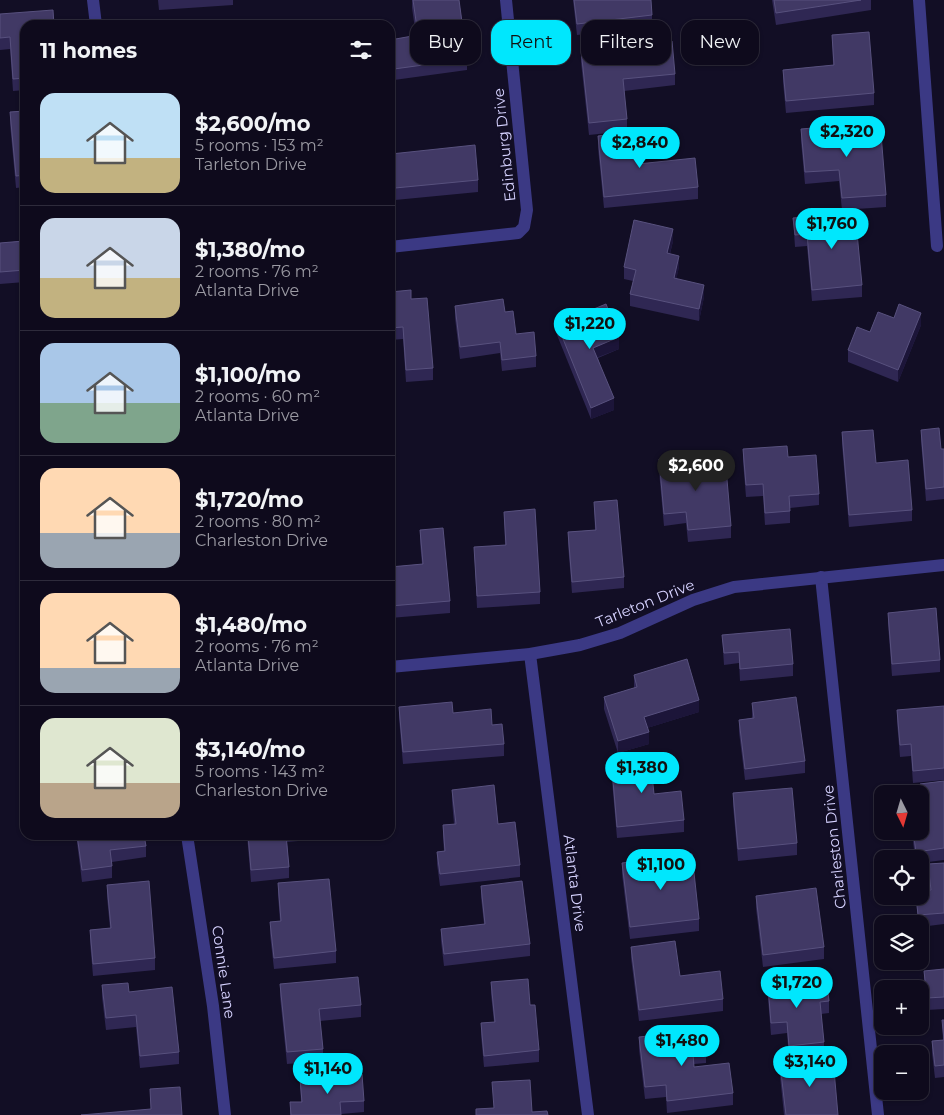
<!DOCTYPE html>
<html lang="en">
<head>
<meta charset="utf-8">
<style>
  body { margin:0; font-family:Montserrat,sans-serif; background:#171325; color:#f1f3f6; height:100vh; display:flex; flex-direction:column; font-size:19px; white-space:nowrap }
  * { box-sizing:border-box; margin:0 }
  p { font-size:16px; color:#9b9aa3 }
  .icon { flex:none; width:28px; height:28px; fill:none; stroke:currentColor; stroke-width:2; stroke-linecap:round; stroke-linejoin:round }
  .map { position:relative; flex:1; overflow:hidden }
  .side { position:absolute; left:20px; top:20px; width:375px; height:820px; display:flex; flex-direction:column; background:#0e0a1c; border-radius:15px; box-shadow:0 1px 4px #0004,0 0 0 1px #2e2b3b }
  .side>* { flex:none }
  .banner { position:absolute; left:410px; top:20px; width:459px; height:45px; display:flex; gap:10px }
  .needle { width:32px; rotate:175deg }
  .fabs { position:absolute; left:874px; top:785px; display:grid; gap:10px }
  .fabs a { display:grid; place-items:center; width:55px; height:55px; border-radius:10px; background:#0e0a1c; box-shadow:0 1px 4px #0004,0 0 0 1px #2e2b3b; font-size:25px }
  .price { position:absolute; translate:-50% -42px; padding:0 11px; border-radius:18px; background:#00e7fd; color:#111; font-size:16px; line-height:32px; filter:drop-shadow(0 1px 2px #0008) }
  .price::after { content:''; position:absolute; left:50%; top:30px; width:15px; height:11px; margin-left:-8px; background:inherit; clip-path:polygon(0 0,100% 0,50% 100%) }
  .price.current { background:#222; color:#fff }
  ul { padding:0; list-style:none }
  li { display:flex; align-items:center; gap:15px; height:125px; padding:0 20px }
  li+li { border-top:1px solid #2e2b3b }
  li span { display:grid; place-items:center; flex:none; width:140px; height:100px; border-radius:15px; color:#555 }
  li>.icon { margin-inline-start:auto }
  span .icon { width:60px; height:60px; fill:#fffc; stroke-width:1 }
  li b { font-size:21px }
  h2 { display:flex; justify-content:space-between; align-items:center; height:60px; padding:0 20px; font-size:21px }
  .pill { padding:0 18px; border-radius:15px; background:#0e0a1c; box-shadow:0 1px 4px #0004,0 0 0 1px #2e2b3b; font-size:18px; line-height:45px }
  .pill.current { background:#00e7fd; color:#111 }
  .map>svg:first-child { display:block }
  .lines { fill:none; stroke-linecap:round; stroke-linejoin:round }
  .street { stroke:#3b3984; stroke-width:12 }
  .wall { fill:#2f2753 }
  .shaded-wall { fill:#1c1539 }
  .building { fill:#413965; stroke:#58517e }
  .labels { text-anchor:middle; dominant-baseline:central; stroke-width:4; stroke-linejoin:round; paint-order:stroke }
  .street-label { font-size:15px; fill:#d6d2ff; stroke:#120e25 }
</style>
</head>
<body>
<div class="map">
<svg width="944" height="1115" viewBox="0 0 944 1115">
  <rect width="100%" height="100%" fill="#120e25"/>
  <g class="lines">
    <!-- street -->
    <g class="street">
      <polyline points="93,0 96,25"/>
      <polyline points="919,0 937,246"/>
      <polyline points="390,247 518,233 524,227 527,210 506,0"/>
      <polyline points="821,577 878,1115"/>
      <polyline points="530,654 588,1115"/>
      <polyline points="390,667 530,654 580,645 620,633 693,600 734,587 944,565"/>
      <polyline points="187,835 213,1006 225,1115"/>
    </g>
  </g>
  <!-- wall -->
  <g class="wall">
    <polygon points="158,0 233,0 233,5 159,10"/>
    <polygon points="412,0 459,0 467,59 467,70 394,80 390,51 390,40 416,36 412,8"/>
    <polygon points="573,0 651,0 652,15 652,27 577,35"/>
    <polygon points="772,0 871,0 871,10 776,25"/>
    <polygon points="0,14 25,25 25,90 13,91 10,49 0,50"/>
    <polygon points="832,35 874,93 874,105 786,113 783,82 783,70 833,65"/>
    <polygon points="581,50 675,74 675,85 624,91 627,119 627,131 589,135 581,62"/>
    <polygon points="25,111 25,187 16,188 10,124 10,112"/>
    <polygon points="801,129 864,135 886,195 886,207 842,210 839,181 805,184 801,141"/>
    <polygon points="598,136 638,164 698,187 698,199 604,208 598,148"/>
    <polygon points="391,154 478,180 478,192 395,200 391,165"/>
    <polygon points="20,197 25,197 25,282 0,284 0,243 23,241 20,209"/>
    <polygon points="793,218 862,285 862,297 812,301 807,246 795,247"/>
    <polygon points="673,241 670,254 679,267 676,279 704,297 699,321 630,306 630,294 633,281 624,279 624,267"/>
    <polygon points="390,292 411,299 433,368 433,380 406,382 403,339 390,340"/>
    <polygon points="455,306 505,312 516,334 536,356 536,367 502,371 500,353 460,359 455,318"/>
    <polygon points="894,318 921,325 898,382 848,362 848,350 870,332"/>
    <polygon points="557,324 619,349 598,358 614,410 591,419 557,335"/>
    <polygon points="921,430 941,449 944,449 944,499 926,501 921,441"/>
    <polygon points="842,432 876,463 912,510 912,521 849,527 842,444"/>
    <polygon points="743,449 788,457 819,494 819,505 790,508 790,523 765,525 763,496 746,497 743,461"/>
    <polygon points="659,459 693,473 703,472 703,459 731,526 731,538 688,542 686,523 664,526 659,471"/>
    <polygon points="594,502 624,577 624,588 572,593 568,544 568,532 595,530"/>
    <polygon points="504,512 540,592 540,604 477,608 474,547 505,545"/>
    <polygon points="420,530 450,601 450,613 390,618 390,567 422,564 420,542"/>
    <polygon points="888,613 940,660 940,672 892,676 888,624"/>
    <polygon points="722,635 793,664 793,676 740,681 739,663 724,665"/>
    <polygon points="634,675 699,712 647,728 649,744 618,753 604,709 604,697 634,688"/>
    <polygon points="752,703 805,761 805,773 745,780 739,732 739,720 752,718"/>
    <polygon points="944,706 944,780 913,783 911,756 900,757 897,722 897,710"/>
    <polygon points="399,707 453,713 492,725 504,744 504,756 403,764 399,718"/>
    <polygon points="611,757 654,794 684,820 684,832 617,838 611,769"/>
    <polygon points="944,781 944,860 920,863 920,859 915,859 912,831 920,831 922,813 920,796 920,784"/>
    <polygon points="452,790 498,824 520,865 520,877 440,886 437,864 437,852 444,851 443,837 443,825 454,824 452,801"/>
    <polygon points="733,793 797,843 797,855 738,861 733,805"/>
    <polygon points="77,835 144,835 146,846 146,857 112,862 112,878 82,882 77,842"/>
    <polygon points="247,835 321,835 321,839 287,842 289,867 289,878 251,882"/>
    <polygon points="622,863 699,919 699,931 630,939 622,874"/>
    <polygon points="944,863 944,924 920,927 920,924 918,924 916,896 920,896 930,890 928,876 928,864"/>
    <polygon points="278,883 336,951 336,963 274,969 270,934 270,922 280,921 278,895"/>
    <polygon points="107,885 155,958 155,970 93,976 90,942 90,930 110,928 107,897"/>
    <polygon points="481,886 530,944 530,956 444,966 441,941 441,929 484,924 481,897"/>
    <polygon points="756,896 824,947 824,959 763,967 756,908"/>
    <polygon points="631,947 680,976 723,999 723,1011 639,1021 631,958"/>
    <polygon points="944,969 944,1009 927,1010 924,983 924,971"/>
    <polygon points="767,974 788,988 829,1001 829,1013 821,1014 824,1042 824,1054 789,1058 787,1033 771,1035 767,986"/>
    <polygon points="491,982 539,1050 539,1062 484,1067 481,1035 481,1023 494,1022 491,994"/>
    <polygon points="280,984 361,1005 361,1017 320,1021 323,1049 323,1061 287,1064 280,996"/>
    <polygon points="102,985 129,992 179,1052 179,1064 140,1068 136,1027 106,1030 102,997"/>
    <polygon points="942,1020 944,1020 944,1077 935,1078 932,1053 932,1041 943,1040"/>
    <polygon points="639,1037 706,1051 706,1063 694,1064 694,1067 733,1093 733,1105 667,1113 666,1097 645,1099 639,1049"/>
    <polygon points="780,1064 838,1115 784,1115 780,1076"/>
    <polygon points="300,1079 364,1101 364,1112 341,1114 341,1115 290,1115 290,1102 301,1102"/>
  </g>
  <!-- shaded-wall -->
  <g class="shaded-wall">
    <polygon points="673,229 673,241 667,265 667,253"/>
    <polygon points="679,256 679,267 674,290 674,278"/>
    <polygon points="704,285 704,297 699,321 699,309"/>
    <polygon points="921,313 921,325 898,382 898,370"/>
    <polygon points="619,337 619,349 593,359 593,348"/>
    <polygon points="614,398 614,410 591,419 591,408"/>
    <polygon points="699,700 699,712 644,729 644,717"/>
    <polygon points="649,732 649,744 618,753 618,741"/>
  </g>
  <!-- building -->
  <g class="building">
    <polygon points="413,0 459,0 467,59 394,69 390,40 418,35"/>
    <polygon points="574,0 651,0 652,15 577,24"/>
    <polygon points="774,0 861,0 776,13"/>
    <polygon points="53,10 54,25 25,25 25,78 13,79 10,37 0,38 0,14"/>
    <polygon points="869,32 874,93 786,101 783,70 834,65 832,35"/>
    <polygon points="672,41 675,74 623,79 627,119 589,123 581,50"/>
    <polygon points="25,111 25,175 16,176 10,112"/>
    <polygon points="863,124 864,135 881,134 886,195 842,198 839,170 805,172 801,129"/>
    <polygon points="635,132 638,164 695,158 698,187 604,197 598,136"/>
    <polygon points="475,145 478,180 395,188 391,154"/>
    <polygon points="20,197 25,197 25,270 0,272 0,243 24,241"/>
    <polygon points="855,212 862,285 812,290 807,234 795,235 793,218"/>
    <polygon points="634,220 673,229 667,253 679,256 674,278 704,285 699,309 630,294 636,270 624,267"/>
    <polygon points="411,290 411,299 427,298 433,368 406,370 403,327 390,328 390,292"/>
    <polygon points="503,299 505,312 513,311 516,334 534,332 536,356 502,360 500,342 460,347 455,306"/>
    <polygon points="606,304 619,337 593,348 614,398 591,408 557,324"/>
    <polygon points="899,304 921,313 898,370 848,350 857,327 870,332 878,312 894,318"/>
    <polygon points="939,428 941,449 944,449 944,487 926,489 921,430"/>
    <polygon points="873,430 876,463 908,460 912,510 849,515 842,432"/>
    <polygon points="787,446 788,457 816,455 819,494 789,496 790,511 765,513 763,484 746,485 743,449"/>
    <polygon points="691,456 693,473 704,472 703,459 725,456 731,526 688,530 686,512 664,514 659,459"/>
    <polygon points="617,500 624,577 572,582 568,532 596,530 594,502"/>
    <polygon points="535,509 540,592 477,596 474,547 506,545 504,512"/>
    <polygon points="443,528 450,601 390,606 390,567 423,564 420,530"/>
    <polygon points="936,608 940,660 892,664 888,613"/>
    <polygon points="790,629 793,664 740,669 739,652 724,653 722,635"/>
    <polygon points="687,659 699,700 644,717 649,732 618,741 604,697 637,687 634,675"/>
    <polygon points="796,697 805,761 745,769 739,720 754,718 752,703"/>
    <polygon points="452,702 453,713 491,709 492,725 502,724 504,744 403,752 399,707"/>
    <polygon points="944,706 944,768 913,771 911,744 900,745 897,710"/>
    <polygon points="650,754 654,794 681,791 684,820 617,827 611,757"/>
    <polygon points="944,781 944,848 916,852 913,831 920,831 920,813 924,813 920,784"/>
    <polygon points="494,785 498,824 515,822 520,865 440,874 437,852 445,851 443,825 456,824 452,790"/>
    <polygon points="792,788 797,843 738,849 733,793"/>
    <polygon points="77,835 144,835 146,846 110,850 112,866 82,870"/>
    <polygon points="248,835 286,835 289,867 251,870"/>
    <polygon points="692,854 699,919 630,927 622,863"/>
    <polygon points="944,863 944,913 918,915 916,896 920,896 920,891 931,890 928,864"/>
    <polygon points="329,879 336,951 274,958 270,922 281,921 278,883"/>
    <polygon points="149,881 155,958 93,964 90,930 111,928 107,885"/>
    <polygon points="522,881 530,944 444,954 441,929 485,924 481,886"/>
    <polygon points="816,888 824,947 763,955 756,896"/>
    <polygon points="675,941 680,976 720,971 723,999 639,1010 631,947"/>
    <polygon points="944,969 944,997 927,998 924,971"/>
    <polygon points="786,972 788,988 827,984 829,1001 820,1002 824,1042 789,1046 787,1022 771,1023 767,974"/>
    <polygon points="358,977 361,1005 319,1009 323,1049 287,1052 280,984"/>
    <polygon points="528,979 530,1005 535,1005 539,1050 484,1056 481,1023 495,1022 491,982"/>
    <polygon points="128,983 129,992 172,987 179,1052 140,1056 136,1015 106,1018 102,985"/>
    <polygon points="942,1020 944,1020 944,1065 935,1066 932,1041 944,1040"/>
    <polygon points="704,1030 706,1051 693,1053 694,1067 729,1063 733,1093 667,1101 666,1085 645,1087 639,1037"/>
    <polygon points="833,1059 838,1115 786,1115 780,1064"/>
    <polygon points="362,1074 364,1101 340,1102 341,1115 291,1115 290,1102 302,1102 300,1079"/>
    <polygon points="530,1080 532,1112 547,1111 548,1115 476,1115 476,1109 494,1108 492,1082"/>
    <polygon points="180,1087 182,1115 81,1115 151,1109 150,1089"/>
  </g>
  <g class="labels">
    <!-- street labels -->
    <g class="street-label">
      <text transform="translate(504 145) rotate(-96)">Edinburg Drive</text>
      <text transform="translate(645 603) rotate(-22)">Tarleton Drive</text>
      <text transform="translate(834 847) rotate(-96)">Charleston Drive</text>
      <text transform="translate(575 883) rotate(83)">Atlanta Drive</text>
      <text transform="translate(224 972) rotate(82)">Connie Lane</text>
    </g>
  </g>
</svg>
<div class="fabs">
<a><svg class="needle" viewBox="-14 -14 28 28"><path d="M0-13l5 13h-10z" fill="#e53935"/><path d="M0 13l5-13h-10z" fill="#9b9aa3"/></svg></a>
<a><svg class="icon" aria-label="locate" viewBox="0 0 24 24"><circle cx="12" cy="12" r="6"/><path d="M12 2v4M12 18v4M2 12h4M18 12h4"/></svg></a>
<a><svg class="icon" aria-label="layers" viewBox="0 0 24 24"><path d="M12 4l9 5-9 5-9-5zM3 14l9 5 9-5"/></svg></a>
<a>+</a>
<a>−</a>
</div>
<b class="price" style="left:847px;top:158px">$2,320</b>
<b class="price" style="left:640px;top:169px">$2,840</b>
<b class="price" style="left:832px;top:250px">$1,760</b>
<b class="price" style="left:590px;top:350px">$1,220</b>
<b class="price current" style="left:696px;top:492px">$2,600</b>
<b class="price" style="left:642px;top:794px">$1,380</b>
<b class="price" style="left:661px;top:891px">$1,100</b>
<b class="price" style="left:797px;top:1009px">$1,720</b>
<b class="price" style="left:682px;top:1067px">$1,480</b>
<b class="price" style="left:810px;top:1088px">$3,140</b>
<b class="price" style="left:328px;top:1095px">$1,140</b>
<div class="banner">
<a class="pill">Buy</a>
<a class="pill current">Rent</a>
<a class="pill">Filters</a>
<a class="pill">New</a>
</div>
<section class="side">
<h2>11 homes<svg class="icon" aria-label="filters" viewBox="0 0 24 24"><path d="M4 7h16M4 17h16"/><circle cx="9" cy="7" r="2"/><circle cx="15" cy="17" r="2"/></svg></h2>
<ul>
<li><span style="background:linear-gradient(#bfe0f5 65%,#c2b280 0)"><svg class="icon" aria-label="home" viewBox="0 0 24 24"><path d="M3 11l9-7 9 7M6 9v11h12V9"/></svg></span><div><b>$2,600/mo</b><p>5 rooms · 153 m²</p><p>Tarleton Drive</p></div></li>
<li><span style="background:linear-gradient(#c9d6e8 60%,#c2b280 0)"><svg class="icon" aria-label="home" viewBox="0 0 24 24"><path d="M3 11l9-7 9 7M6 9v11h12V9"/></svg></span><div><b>$1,380/mo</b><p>2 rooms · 76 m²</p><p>Atlanta Drive</p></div></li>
<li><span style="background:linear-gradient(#a9c7e8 60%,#7fa58c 0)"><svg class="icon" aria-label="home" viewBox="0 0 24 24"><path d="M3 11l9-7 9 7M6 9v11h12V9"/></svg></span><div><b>$1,100/mo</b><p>2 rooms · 60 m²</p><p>Atlanta Drive</p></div></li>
<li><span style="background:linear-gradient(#ffd9b3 65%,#9aa5b1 0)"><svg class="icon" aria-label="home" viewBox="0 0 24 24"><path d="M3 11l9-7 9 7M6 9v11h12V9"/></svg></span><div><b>$1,720/mo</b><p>2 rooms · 80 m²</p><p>Charleston Drive</p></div></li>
<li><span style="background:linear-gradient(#ffd9b3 75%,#9aa5b1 0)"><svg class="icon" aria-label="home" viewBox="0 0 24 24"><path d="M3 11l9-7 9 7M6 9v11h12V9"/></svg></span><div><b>$1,480/mo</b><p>2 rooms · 76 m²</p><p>Atlanta Drive</p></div></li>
<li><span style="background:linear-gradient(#dfe7d0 65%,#b9a48a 0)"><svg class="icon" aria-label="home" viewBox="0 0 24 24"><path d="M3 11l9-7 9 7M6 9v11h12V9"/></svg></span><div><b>$3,140/mo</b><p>5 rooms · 143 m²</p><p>Charleston Drive</p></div></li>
</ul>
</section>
</div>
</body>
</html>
